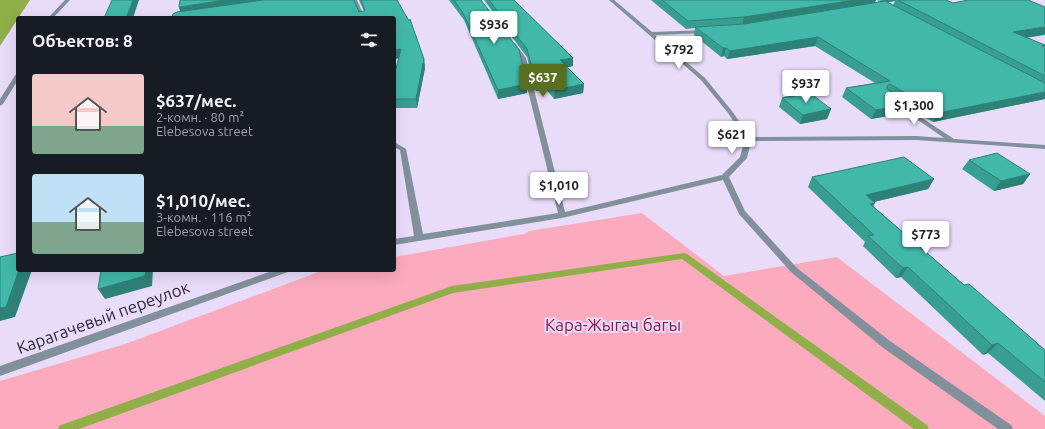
<!DOCTYPE html>
<html lang="ru">
<head>
<meta charset="utf-8">
<style>
  body { margin:0; font-family:Ubuntu,sans-serif; background:#242831; color:#f1f3f6; height:100vh; display:flex; flex-direction:column; font-size:15px; white-space:nowrap }
  * { box-sizing:border-box; margin:0 }
  p { font-size:13px; color:#9ea1a6 }
  .icon { flex:none; width:22px; height:22px; fill:none; stroke:currentColor; stroke-width:2; stroke-linecap:round; stroke-linejoin:round }
  .map { position:relative; flex:1; overflow:hidden }
  .details { position:absolute; left:16px; top:16px; width:380px; height:256px; display:flex; flex-direction:column; background:#171b24; border-radius:4px; box-shadow:0 4px 16px #0002 }
  .details>* { flex:none }
  .price { position:absolute; translate:-50% -34px; padding:0 9px; border-radius:4px; background:#fff; color:#222; font-size:13px; line-height:26px; filter:drop-shadow(0 1px 2px #0008) }
  .price::after { content:''; position:absolute; left:50%; top:24px; width:12px; height:9px; margin-left:-6px; background:inherit; clip-path:polygon(0 0,100% 0,50% 100%) }
  .price.on { background:#596f20; color:#fff }
  ul { padding:0; list-style:none }
  li { display:flex; align-items:center; gap:12px; height:100px; padding:0 16px }
  li span { display:grid; place-items:center; flex:none; width:112px; height:80px; border-radius:4px; color:#555 }
  li>.icon { margin-inline-start:auto }
  span .icon { width:48px; height:48px; fill:#fffc; stroke-width:1 }
  li b { font-size:17px }
  h2 { display:flex; justify-content:space-between; align-items:center; height:48px; padding:0 16px; font-size:17px }
  .map>svg:first-child { display:block }
  .green { fill:#fcaabe }
  .water { fill:#90af49 }
  .lines { fill:none; stroke-linecap:round; stroke-linejoin:round }
  .stream { fill:#90af49; fill-rule:evenodd }
  .street { fill:#82909c; fill-rule:evenodd }
  .wall { fill:#389e92; fill-rule:evenodd }
  .shaded-wall { fill:#2e8177 }
  .building { fill:#41b8aa; stroke:#2e8177 }
  .labels { text-anchor:middle; dominant-baseline:central; stroke-width:4; stroke-linejoin:round; paint-order:stroke }
  .near-street-label { font-size:17px; fill:#2e2837; stroke:#e8dcfa }
  .near-park-label { font-size:17px; fill:#951448; stroke:#e8dcfa }
</style>
</head>
<body>
<div class="map">
<svg width="1045" height="429" viewBox="0 0 1045 429">
  <rect width="100%" height="100%" fill="#e8dcfa"/>
  <!-- green -->
  <polygon class="green" points="642,213 724,276 837,257 1045,416 1045,429 0,429 0,381 125,344 324,270 394,270 394,257 524,234 529,231"/>
  <!-- water -->
  <polygon class="water" points="0,0 30,0 0,46"/>
  <g class="lines">
    <!-- stream -->
    <polygon class="stream" points="684,253 687,254 927,425 929,429 914,429 682,259 453,293 79,429 58,429 60,425 64,424 452,286"/>
    <!-- street -->
    <g class="street">
      <polygon points="65,0 70,0 53,18 48,18"/>
      <polygon points="353,0 357,0 365,18 361,18"/>
      <polygon points="609,0 614,0 652,32 707,30 708,31 705,33 655,35 705,78 732,111 750,137 916,136 944,138 896,105 895,104 898,102 954,139 1045,145 1045,149 916,140 751,141 747,158 729,177 745,211 797,268 890,341 1011,425 1013,429 998,429 882,347 791,272 739,214 723,180 562,218 394,245 394,239 414,236 400,150 394,147 394,142 406,149 423,234 558,213 520,58 510,44 511,43 515,43 526,58 565,212 722,175 740,157 745,139 728,113 701,80"/>
      <polygon points="18,73 18,80 3,104 0,106 0,99 16,74"/>
      <polygon points="275,270 289,270 288,272 0,376 0,366"/>
    </g>
  </g>
  <!-- wall -->
  <g class="wall">
    <polygon points="359,0 397,0 424,59 425,68 417,108 394,108 394,76 399,58 394,59 394,18 172,17 180,11 179,7 364,11"/>
    <polygon points="449,0 481,0 527,93 498,99 464,20"/>
    <polygon points="484,0 514,0 573,58 573,66 567,67 584,84 583,93 554,99 546,89 536,91 527,57"/>
    <path d="M651 0H876L874 3 881 1 876 0H946L953 3 1045 7V35L1026 38 1045 45 1044 47H1045V99L933 122 908 107 905 113 871 119 842 97 846 88 875 83 815 46 727 59 724 56 721 57 694 35 695 28 686 29ZM895 1 893 5 888 2Z"/>
    <polygon points="782,98 831,109 827,119 800,124 779,107"/>
    <polygon points="969,160 1030,174 1023,184 994,191 962,169"/>
    <polygon points="812,177 934,179 928,189 874,202 875,203 873,206 964,285 1045,350 1045,401 988,353 983,355 901,277 896,278 863,246 865,242 808,187"/>
  </g>
  <!-- shaded-wall -->
  <g class="shaded-wall">
    <polygon points="133,0 139,0 133,18 126,18"/>
    <polygon points="225,0 282,0 182,14 179,7"/>
    <polygon points="855,0 876,0 874,4 742,26 744,17"/>
    <polygon points="886,0 895,0 895,1 885,2"/>
    <polygon points="1045,27 1045,34 1008,41 1013,32"/>
    <polygon points="818,37 815,46 727,59 730,51"/>
    <polygon points="723,48 726,48 724,56 721,57"/>
    <polygon points="401,49 402,58 394,59 394,50"/>
    <polygon points="573,58 573,66 560,69 560,60"/>
    <polygon points="424,59 425,68 417,108 416,99"/>
    <polygon points="546,80 546,89 536,91 536,82"/>
    <polygon points="527,84 527,93 498,99 498,90"/>
    <polygon points="584,84 583,93 554,99 555,90"/>
    <polygon points="1045,92 1045,99 933,122 938,113"/>
    <polygon points="909,104 905,113 871,119 876,110"/>
    <polygon points="831,109 827,119 800,124 803,115"/>
    <polygon points="1030,174 1023,184 994,191 1001,181"/>
    <polygon points="934,179 928,189 861,205 866,195"/>
    <polygon points="875,203 869,213 870,204"/>
    <polygon points="908,267 901,277 896,278 903,268"/>
    <polygon points="19,270 32,270 15,317 0,321 0,308"/>
    <polygon points="146,270 153,270 152,286 105,299 98,289"/>
    <polygon points="998,343 988,353 983,355 992,345"/>
  </g>
  <!-- building -->
  <g class="building">
    <polygon points="112,0 133,0 126,18 104,18"/>
    <polygon points="180,0 225,0 179,7"/>
    <polygon points="263,0 354,0 359,12 364,11 365,10 361,0 397,0 409,21 410,19 424,59 416,99 394,99 394,76 401,49 394,50 394,18 164,18 172,17 173,14 177,12"/>
    <polygon points="454,0 481,0 519,50 527,84 498,90 463,13"/>
    <polygon points="489,0 514,0 573,58 560,60 584,84 555,90 546,80 536,82 527,49"/>
    <polygon points="662,0 855,0 744,17 688,21"/>
    <polygon points="898,0 946,0 953,3 968,0 1028,0 1045,7 1045,27 1013,32 1045,45 1042,46 1045,47 1045,76"/>
    <polygon points="885,1 1045,83 1045,92 938,113 890,84 887,86 887,89 909,104 876,110 846,88 890,81 818,37 730,51 726,48 723,48 695,27 744,24"/>
    <polygon points="810,93 831,109 803,115 782,98"/>
    <polygon points="997,153 1030,174 1001,181 969,160"/>
    <polygon points="904,157 934,179 866,195 875,203 870,204 964,285 969,284 1045,350 1045,382 998,343 992,345 908,267 903,268 868,236 874,235 812,177"/>
    <polygon points="18,253 18,270 19,270 6,307 0,308 0,257"/>
    <polygon points="101,270 146,270 145,276 98,289"/>
  </g>
  <g class="labels">
    <!-- near-street labels -->
    <g class="near-street-label">
      <text transform="translate(103 317) rotate(-20)">Карагачевый переулок</text>
    </g>
    <!-- near-park labels -->
    <g class="near-park-label">
      <text x="613" y="324">Кара-Жыгач багы</text>
    </g>
  </g>
</svg>
<b class="price" style="left:494px;top:45px">$936</b>
<b class="price" style="left:679px;top:70px">$792</b>
<b class="price on" style="left:543px;top:98px">$637</b>
<b class="price" style="left:806px;top:104px">$937</b>
<b class="price" style="left:914px;top:126px">$1,300</b>
<b class="price" style="left:732px;top:155px">$621</b>
<b class="price" style="left:559px;top:206px">$1,010</b>
<b class="price" style="left:926px;top:255px">$773</b>
<section class="details">
<h2>Объектов: 8<svg class="icon" aria-label="filters" viewBox="0 0 24 24"><path d="M4 7h16M4 17h16"/><circle cx="9" cy="7" r="2"/><circle cx="15" cy="17" r="2"/></svg></h2>
<ul>
<li><span style="background:linear-gradient(#f6c9c9 65%,#7fa58c 0)"><svg class="icon" aria-label="home" viewBox="0 0 24 24"><path d="M3 11l9-7 9 7M6 9v11h12V9"/></svg></span><div><b>$637/мес.</b><p>2-комн. · 80 m²</p><p>Elebesova street</p></div></li>
<li><span style="background:linear-gradient(#bfe0f5 60%,#7fa58c 0)"><svg class="icon" aria-label="home" viewBox="0 0 24 24"><path d="M3 11l9-7 9 7M6 9v11h12V9"/></svg></span><div><b>$1,010/мес.</b><p>3-комн. · 116 m²</p><p>Elebesova street</p></div></li>
</ul>
</section>
</div>
</body>
</html>
